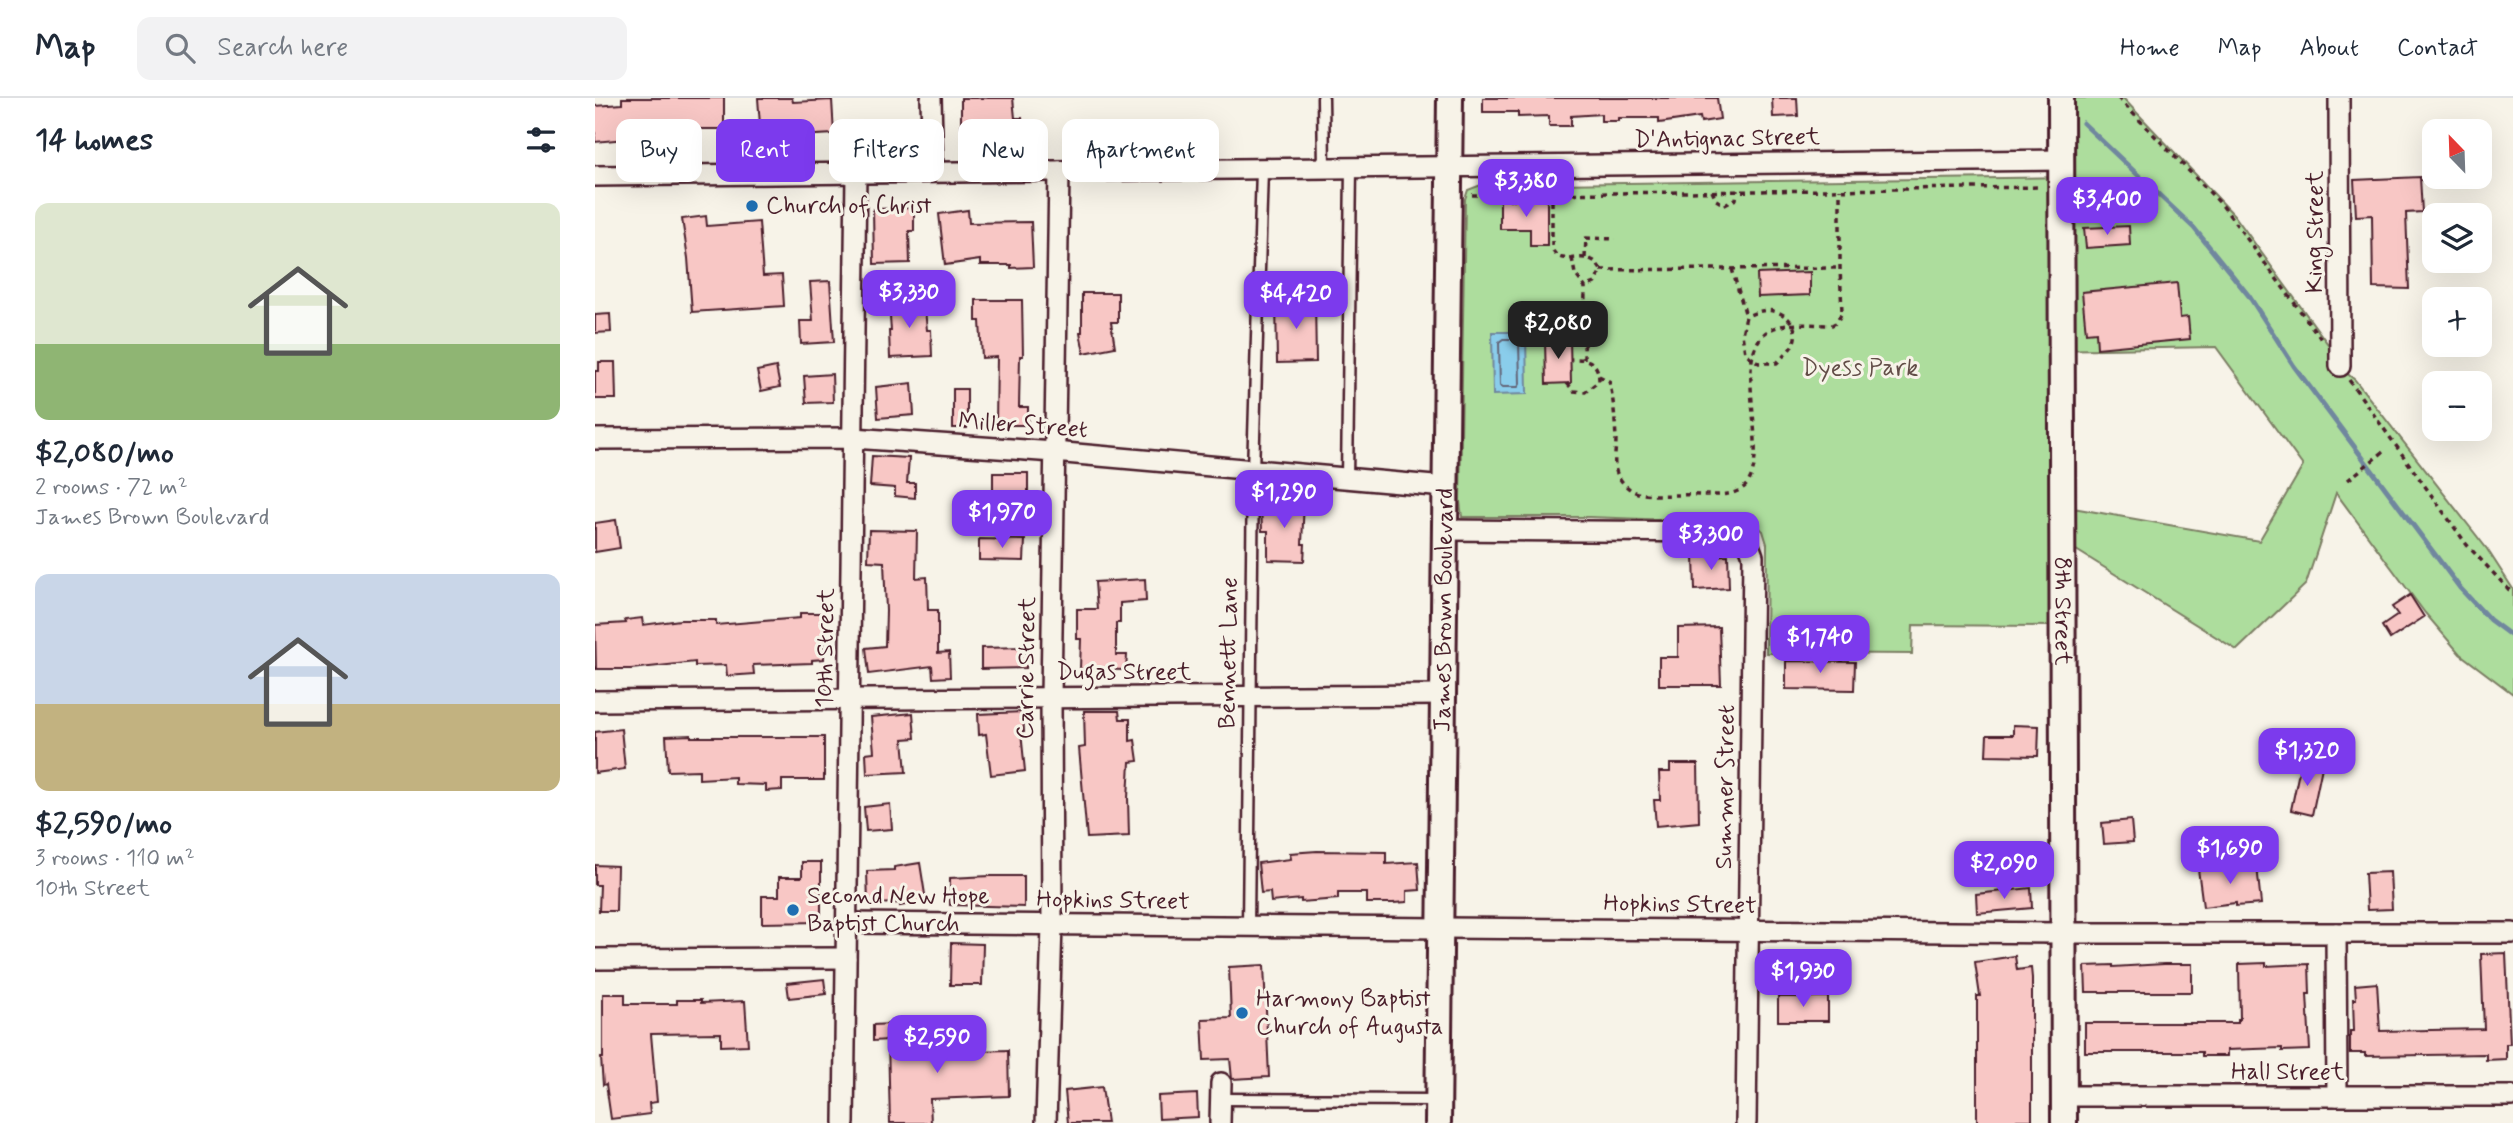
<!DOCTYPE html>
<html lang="en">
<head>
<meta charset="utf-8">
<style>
  body { margin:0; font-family:Mynerve,sans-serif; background:#f2f2f3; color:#1f2937; height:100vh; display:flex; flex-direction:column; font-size:26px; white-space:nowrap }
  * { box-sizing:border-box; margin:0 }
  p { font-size:23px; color:#747a83 }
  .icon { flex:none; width:38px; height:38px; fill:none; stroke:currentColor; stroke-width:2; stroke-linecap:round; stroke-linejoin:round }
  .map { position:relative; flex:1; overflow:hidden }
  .drawer { display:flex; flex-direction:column; background:#fff; width:595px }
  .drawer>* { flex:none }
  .top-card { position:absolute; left:21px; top:21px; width:665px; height:63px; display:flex; gap:14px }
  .needle { width:46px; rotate:337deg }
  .controls { position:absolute; left:1827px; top:21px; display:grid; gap:14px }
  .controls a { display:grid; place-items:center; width:70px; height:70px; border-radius:14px; background:#fff; box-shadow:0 7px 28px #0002; font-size:35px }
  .price { position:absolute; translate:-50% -60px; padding:0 16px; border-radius:14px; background:#7c3aed; color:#fff; font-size:23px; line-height:46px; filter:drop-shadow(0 2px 4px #0008) }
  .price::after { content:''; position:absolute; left:50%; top:42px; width:21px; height:16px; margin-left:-10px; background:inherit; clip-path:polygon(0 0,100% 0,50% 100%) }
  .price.on { background:#222; color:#fff }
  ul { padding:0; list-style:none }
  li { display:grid; align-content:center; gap:14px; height:371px; padding:0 35px }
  li span { display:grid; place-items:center; height:217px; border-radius:14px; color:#555 }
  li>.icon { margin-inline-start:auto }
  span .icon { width:126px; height:126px; fill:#fffc; stroke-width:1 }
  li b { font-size:30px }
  h2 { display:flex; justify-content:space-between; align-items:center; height:84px; padding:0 35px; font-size:30px }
  .chip { padding:0 24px; border-radius:14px; background:#fff; box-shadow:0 7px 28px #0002; font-size:24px; line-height:63px }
  .chip.on { background:#7c3aed; color:#fff }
  header { display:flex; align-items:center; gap:42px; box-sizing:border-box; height:98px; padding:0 35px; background:#fff; border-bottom:2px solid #e0e1e3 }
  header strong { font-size:33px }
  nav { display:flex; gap:38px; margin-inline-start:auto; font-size:24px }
  .search { width:490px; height:63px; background:#f2f2f3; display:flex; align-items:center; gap:18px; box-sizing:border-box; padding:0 24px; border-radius:14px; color:#747a83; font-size:26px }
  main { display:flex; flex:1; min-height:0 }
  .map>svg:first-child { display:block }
  .green { fill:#addd9d; stroke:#7c7e64; stroke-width:2 }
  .water { fill:#8acdeb; stroke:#70879e; stroke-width:2 }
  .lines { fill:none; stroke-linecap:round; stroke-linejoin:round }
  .shore { stroke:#646578; stroke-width:2 }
  .stream { stroke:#70879e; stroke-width:5 }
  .building { fill:#f8c7c5; stroke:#4a1f2b; stroke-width:2 }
  .service-casing { stroke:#4a1f2b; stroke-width:15 }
  .minor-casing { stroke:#4a1f2b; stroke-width:24 }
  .tertiary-casing { stroke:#4a1f2b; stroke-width:30 }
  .path { stroke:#4a1f2b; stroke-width:3.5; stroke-dasharray:5 5; stroke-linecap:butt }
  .service { stroke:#f7f3e8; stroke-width:10 }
  .minor { stroke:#f7f3e8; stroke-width:19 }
  .tertiary { stroke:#f7f3e8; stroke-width:24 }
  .poi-dot { fill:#1f6fb2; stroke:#f7f3e8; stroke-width:2.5 }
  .labels { text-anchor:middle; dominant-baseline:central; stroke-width:6; stroke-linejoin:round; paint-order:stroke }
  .street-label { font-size:24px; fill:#4a1f2b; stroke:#f7f3e8 }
  .poi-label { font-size:24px; fill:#4a1f2b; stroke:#f7f3e8; text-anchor:start }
  .park-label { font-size:24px; fill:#634e48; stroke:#f7f3e8 }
</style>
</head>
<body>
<header>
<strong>Map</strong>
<div class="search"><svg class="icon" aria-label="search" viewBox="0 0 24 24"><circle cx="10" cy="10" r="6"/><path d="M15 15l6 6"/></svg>Search here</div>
<nav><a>Home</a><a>Map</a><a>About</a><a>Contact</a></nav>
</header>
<main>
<section class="drawer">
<h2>14 homes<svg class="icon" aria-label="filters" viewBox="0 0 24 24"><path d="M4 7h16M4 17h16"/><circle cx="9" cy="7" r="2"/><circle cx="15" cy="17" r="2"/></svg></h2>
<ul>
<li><span style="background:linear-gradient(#dfe7d0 65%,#8fb573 0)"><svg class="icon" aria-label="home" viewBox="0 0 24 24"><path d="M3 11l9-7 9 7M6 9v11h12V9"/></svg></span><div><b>$2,080/mo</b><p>2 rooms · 72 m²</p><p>James Brown Boulevard</p></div></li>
<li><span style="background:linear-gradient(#c9d6e8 60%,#c2b280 0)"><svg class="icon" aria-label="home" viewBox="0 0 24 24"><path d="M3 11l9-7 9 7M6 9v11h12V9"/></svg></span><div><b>$2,590/mo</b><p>3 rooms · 110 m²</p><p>10th Street</p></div></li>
</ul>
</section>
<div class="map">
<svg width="1918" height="1025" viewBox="0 0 1918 1025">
  <rect width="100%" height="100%" fill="#f7f3e8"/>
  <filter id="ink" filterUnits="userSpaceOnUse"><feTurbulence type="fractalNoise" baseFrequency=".0143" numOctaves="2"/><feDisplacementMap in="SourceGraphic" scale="14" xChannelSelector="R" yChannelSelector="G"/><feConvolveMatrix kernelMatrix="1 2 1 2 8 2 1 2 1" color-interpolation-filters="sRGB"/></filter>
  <g filter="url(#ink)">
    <!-- green -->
    <polygon class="green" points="1478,0 1528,0 1639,117 1735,249 1738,264 1760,282 1892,451 1918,491 1918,596 1865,556 1830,515 1741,395 1711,486 1642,552 1478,450 1478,410 1664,443 1708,368 1621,249 1453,252 1456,528 1318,527 1317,556 1171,555 1172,446 1168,433 1159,425 994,419 867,419 865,404 870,101 873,92 886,87 1477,79"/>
    <!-- water -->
    <polygon class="water" points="897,234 931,234 932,296 898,297"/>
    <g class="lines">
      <!-- shore -->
      <polygon class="shore" points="908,241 922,241 924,243 925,286 923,289 908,289 905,287 904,244"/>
      <!-- stream -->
      <polyline class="stream" points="1488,25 1599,130 1654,198 1699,268 1865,490 1895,522 1918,539"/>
    </g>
    <!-- building -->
    <g class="building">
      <polygon points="27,0 129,0 129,31 86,31 51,35 51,39 0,44 0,8 27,6"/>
      <polygon points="163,0 197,0 198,4 237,2 239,36 166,40"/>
      <polygon points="366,0 418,0 420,20 427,20 429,40 401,43 400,37 366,38"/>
      <polygon points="888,0 1122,0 1125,21 1106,24 1105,19 1064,25 1064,20 1023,20 1023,23 1006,23 1006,16 976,18 976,28 954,28 954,18 923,19 923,14 888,14"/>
      <polygon points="1177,0 1202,0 1203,18 1178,19"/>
      <polygon points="1825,79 1827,114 1811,115 1814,191 1778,190 1777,117 1761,118 1759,82"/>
      <polygon points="905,102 952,102 952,148 935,148 935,131 905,131"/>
      <polygon points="319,110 319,133 314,133 315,165 279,166 278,111"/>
      <polygon points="373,112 374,125 436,124 438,169 416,170 416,167 385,167 385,162 350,167 344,116"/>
      <polygon points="111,118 112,128 164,124 168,178 187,177 189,208 97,214 93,160 87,121"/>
      <polygon points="1534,128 1535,147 1491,150 1489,130"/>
      <polygon points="1215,174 1215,197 1163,199 1162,176"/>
      <polygon points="235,183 239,244 206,246 205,223 218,223 215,184"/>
      <polygon points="1582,185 1585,220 1593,219 1595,241 1502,250 1501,234 1491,235 1487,194"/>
      <polygon points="487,195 523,195 523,224 516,224 520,249 489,255 485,234 487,234"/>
      <polygon points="329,201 332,232 336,232 337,258 295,260 294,233 296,233 294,204"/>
      <polygon points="720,201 721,264 682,265 681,202"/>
      <polygon points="381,202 427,202 428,258 425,258 424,309 433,309 433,327 401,327 402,259 387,260 385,223 381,223"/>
      <polygon points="15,216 16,234 0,235 0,217"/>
      <polygon points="950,241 975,241 976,285 951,286"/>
      <polygon points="4,264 20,264 21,301 0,301 0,273 4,273"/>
      <polygon points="181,269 185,289 166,293 162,273"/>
      <polygon points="237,276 238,304 211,305 209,278"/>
      <polygon points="317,285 319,317 283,320 281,289"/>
      <rect x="358" y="291" width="14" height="39"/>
      <polygon points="277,358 314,360 312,385 320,385 320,400 300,398 300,390 275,388"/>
      <polygon points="398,375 433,375 433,398 398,397"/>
      <polygon points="666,403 709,403 707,446 710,446 709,463 673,462 673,433 667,433"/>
      <polygon points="21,422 25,450 0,454 0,425"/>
      <polygon points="274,432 322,433 321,480 332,479 333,512 343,512 343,555 354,554 355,579 338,580 337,568 274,576 271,550 290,548 291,513 289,464 273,463"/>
      <polygon points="384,441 430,442 429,463 384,462"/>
      <polygon points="1133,457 1134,490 1100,492 1099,458"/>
      <polygon points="550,481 551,503 525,505 525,525 521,525 521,557 532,557 531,572 485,571 486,541 482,541 482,511 502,511 500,484"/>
      <polygon points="1815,497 1829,519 1795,541 1787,528 1803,517 1797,509"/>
      <polygon points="205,515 229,515 229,561 217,562 217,565 158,567 159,576 132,578 131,567 100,568 100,564 36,571 1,571 0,527 31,525 30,522 47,520 48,527 85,522 121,522 121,527 205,520"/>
      <polygon points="1124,529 1126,587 1064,587 1064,559 1083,559 1083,530"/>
      <polygon points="431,549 431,570 386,571 386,550"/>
      <polygon points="1191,563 1260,564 1259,592 1191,591"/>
      <polygon points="489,613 524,613 525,621 535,621 535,643 540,642 543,663 535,664 533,700 534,738 492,740 484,650 490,649"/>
      <polygon points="428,614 429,634 426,634 430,673 396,677 391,636 384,637 383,616"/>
      <polygon points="318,615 320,640 308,641 311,674 272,676 271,655 279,654 276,619"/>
      <polygon points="1418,627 1444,628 1443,658 1391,657 1392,637 1418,637"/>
      <polygon points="26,631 30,671 0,675 0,634"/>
      <polygon points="96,637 96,639 229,639 229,682 187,682 187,692 171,693 171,687 140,686 140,679 104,681 104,672 73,673 71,638"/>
      <polygon points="1706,664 1727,669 1717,717 1696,712"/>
      <polygon points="1075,666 1103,666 1104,724 1061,728 1059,702 1065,702 1064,674 1075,674"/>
      <polygon points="295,706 297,731 271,733 269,709"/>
      <polygon points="1536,722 1538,744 1509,746 1507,725"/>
      <polygon points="722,753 791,754 791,766 823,764 825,792 812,793 812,804 798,805 772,805 772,795 743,795 743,801 706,804 706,801 676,804 675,794 666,795 663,765 696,761 695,755"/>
      <polygon points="207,764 226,764 226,824 167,825 167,798 184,798 184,779 207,779"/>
      <polygon points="325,765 331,803 305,808 305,805 273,806 272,773 299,772 299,769"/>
      <polygon points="0,767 22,768 21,813 4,813 5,787 0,787"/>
      <polygon points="1628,768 1629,771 1662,768 1666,806 1641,808 1641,805 1608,809 1603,771"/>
      <polygon points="1795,774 1797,811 1772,812 1770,775"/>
      <polygon points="395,778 429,778 429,809 355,807 355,780"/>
      <polygon points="1436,790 1437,810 1382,815 1381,796"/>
      <polygon points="356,845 388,846 387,887 355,887"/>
      <polygon points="1911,855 1915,946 1911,946 1911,961 1891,962 1891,956 1770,958 1770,955 1755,955 1755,933 1759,933 1758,901 1761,901 1760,887 1782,885 1785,933 1889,931 1886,856"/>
      <polygon points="1420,858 1422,872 1436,870 1437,880 1437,1022 1422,1022 1422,1025 1382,1025 1382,898 1385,898 1380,864"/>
      <polygon points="1671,865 1671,868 1714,866 1715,896 1712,896 1715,952 1687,953 1687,950 1632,952 1632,958 1607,958 1607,954 1490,954 1490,925 1643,925 1643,921 1645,921 1644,866"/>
      <polygon points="1569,866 1597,866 1597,894 1491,894 1490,868 1518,867 1518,869"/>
      <polygon points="669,867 674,979 637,981 635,961 609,962 607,921 636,920 634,869"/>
      <polygon points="229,881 231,896 194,900 192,885"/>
      <polygon points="8,896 30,896 30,906 82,906 82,902 106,902 106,905 150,903 153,947 126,948 126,935 56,936 62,1004 54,1005 55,1016 16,1021 11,986 8,987 6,960 8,960"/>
      <rect x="1183" y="899" width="50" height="24"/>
      <polygon points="315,925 317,955 413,952 414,998 335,1001 336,1025 295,1025 293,942 278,943 278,927"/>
      <polygon points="507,989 512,1025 473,1025 470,993"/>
      <polygon points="602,996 603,1019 564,1021 563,998"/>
    </g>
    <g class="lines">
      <!-- service casing -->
      <g class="service-casing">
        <g id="service">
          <polyline points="728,0 729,70"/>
          <polyline points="752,381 756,70"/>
          <polyline points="653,829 658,373 667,71"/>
          <polyline points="626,1001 842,1002"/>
        </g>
      </g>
      <!-- minor casing -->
      <g class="minor-casing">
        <g id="minor">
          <polyline points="336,0 338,74"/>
          <polyline points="1744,0 1745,268"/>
          <polyline points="0,78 1466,62"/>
          <polyline points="0,341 258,340 459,354 850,389"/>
          <polyline points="850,432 1132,434 1151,439 1158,458 1151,1025"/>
          <polyline points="0,603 848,597"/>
          <polyline points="252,825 1468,835 1918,835"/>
          <polyline points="1741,835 1742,998"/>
          <polyline points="0,861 251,860"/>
          <polyline points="1469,998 1918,998"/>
          <polyline points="249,1025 261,75"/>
          <polyline points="451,1025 457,827 456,599 464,73"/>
          <polyline points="625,1025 626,985"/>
        </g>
      </g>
      <!-- tertiary casing -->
      <g class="tertiary-casing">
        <g id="tertiary">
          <path id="s1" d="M1466 0 1469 1025"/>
          <path id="s2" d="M843 1025 855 0"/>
        </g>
      </g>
      <!-- path -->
      <g class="path">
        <polyline points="1523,0 1627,107 1726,241"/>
        <path d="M957 83V151C965 169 985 154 999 163 1002 165 1004 169 1006 172L1000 185 990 189"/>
        <polyline points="1117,93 1121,102 1130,107 1141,101 1142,92"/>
        <polyline points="877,97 1446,89"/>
        <polyline points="977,160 980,176 990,189 989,261"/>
        <polyline points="990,160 991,140 1021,141"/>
        <path d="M1137 171 1151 218 1147 236 1150 255 1164 265H1182C1187 259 1196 252 1199 244 1206 224 1184 209 1166 213 1161 214 1156 217 1151 218"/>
        <polyline points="1006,172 1245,170"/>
        <path d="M1004 278 1014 283C1019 302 1020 322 1021 341 1021 350 1019 359 1020 368 1021 379 1032 392 1043 395 1062 399 1087 396 1107 397 1123 397 1147 399 1155 381 1172 346 1139 263 1169 236 1184 222 1218 227 1237 227L1242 224 1247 214 1245 170V91"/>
        <polyline points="1754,282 1872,447 1918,496"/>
        <path d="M972 285 979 293 990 294 1004 283C1004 264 993 260 976 261"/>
        <polyline points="1753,382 1788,354"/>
      </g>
      <!-- service -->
      <use href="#service" class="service"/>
      <!-- minor -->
      <use href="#minor" class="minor"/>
      <!-- tertiary -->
      <use href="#tertiary" class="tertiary"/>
    </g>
  </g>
  <!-- markers -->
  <g class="poi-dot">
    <circle cx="157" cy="108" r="7"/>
    <circle cx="198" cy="812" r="7"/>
    <circle cx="647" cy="915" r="7"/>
  </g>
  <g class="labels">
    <!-- street labels -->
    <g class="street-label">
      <text transform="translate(1132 41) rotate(-1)">D'Antignac Street</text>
      <text transform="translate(1720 134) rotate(-90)">King Street</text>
      <text transform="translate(428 328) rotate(4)">Miller Street</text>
      <text stroke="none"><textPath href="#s2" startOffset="513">James Brown Boulevard</textPath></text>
      <text stroke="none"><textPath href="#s1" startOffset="513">8th Street</textPath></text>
      <text transform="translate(231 550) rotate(-89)">10th Street</text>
      <text transform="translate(634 555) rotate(-89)">Bennett Lane</text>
      <text transform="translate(432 570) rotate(-89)">Carrie Street</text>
      <text x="529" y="574">Dugas Street</text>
      <text transform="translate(1131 689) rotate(-89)">Summer Street</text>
      <text transform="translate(518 803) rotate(1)">Hopkins Street</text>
      <text transform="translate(1085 807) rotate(1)">Hopkins Street</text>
      <text x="1693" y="974">Hall Street</text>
    </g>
    <!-- poi labels -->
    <g class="poi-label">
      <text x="171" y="108">Church of Christ</text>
      <text x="212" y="798">Second New Hope<tspan x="212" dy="28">Baptist Church</tspan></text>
      <text x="661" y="901">Harmony Baptist<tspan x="661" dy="28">Church of Augusta</tspan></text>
    </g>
    <!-- park labels -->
    <g class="park-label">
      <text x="1265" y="270">Dyess Park</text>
    </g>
  </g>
</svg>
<div class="controls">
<a><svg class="needle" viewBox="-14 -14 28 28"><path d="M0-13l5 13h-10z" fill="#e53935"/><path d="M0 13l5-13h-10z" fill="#747a83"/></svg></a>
<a><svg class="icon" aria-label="layers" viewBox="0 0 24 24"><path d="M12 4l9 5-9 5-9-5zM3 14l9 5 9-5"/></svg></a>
<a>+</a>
<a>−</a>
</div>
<b class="price" style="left:931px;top:121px">$3,380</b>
<b class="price" style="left:1512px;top:139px">$3,400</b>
<b class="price" style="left:314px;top:232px">$3,330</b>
<b class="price" style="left:701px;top:233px">$4,420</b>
<b class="price on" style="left:963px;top:263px">$2,080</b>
<b class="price" style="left:689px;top:432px">$1,290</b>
<b class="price" style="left:407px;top:452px">$1,970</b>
<b class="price" style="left:1116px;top:474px">$3,300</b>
<b class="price" style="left:1225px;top:577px">$1,740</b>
<b class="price" style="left:1712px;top:690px">$1,320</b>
<b class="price" style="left:1635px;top:788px">$1,690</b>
<b class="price" style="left:1409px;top:803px">$2,090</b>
<b class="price" style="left:1208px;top:911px">$1,930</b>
<b class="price" style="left:342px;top:977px">$2,590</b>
<div class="top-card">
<a class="chip">Buy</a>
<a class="chip on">Rent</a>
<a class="chip">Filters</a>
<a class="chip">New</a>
<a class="chip">Apartment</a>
</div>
</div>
</main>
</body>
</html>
